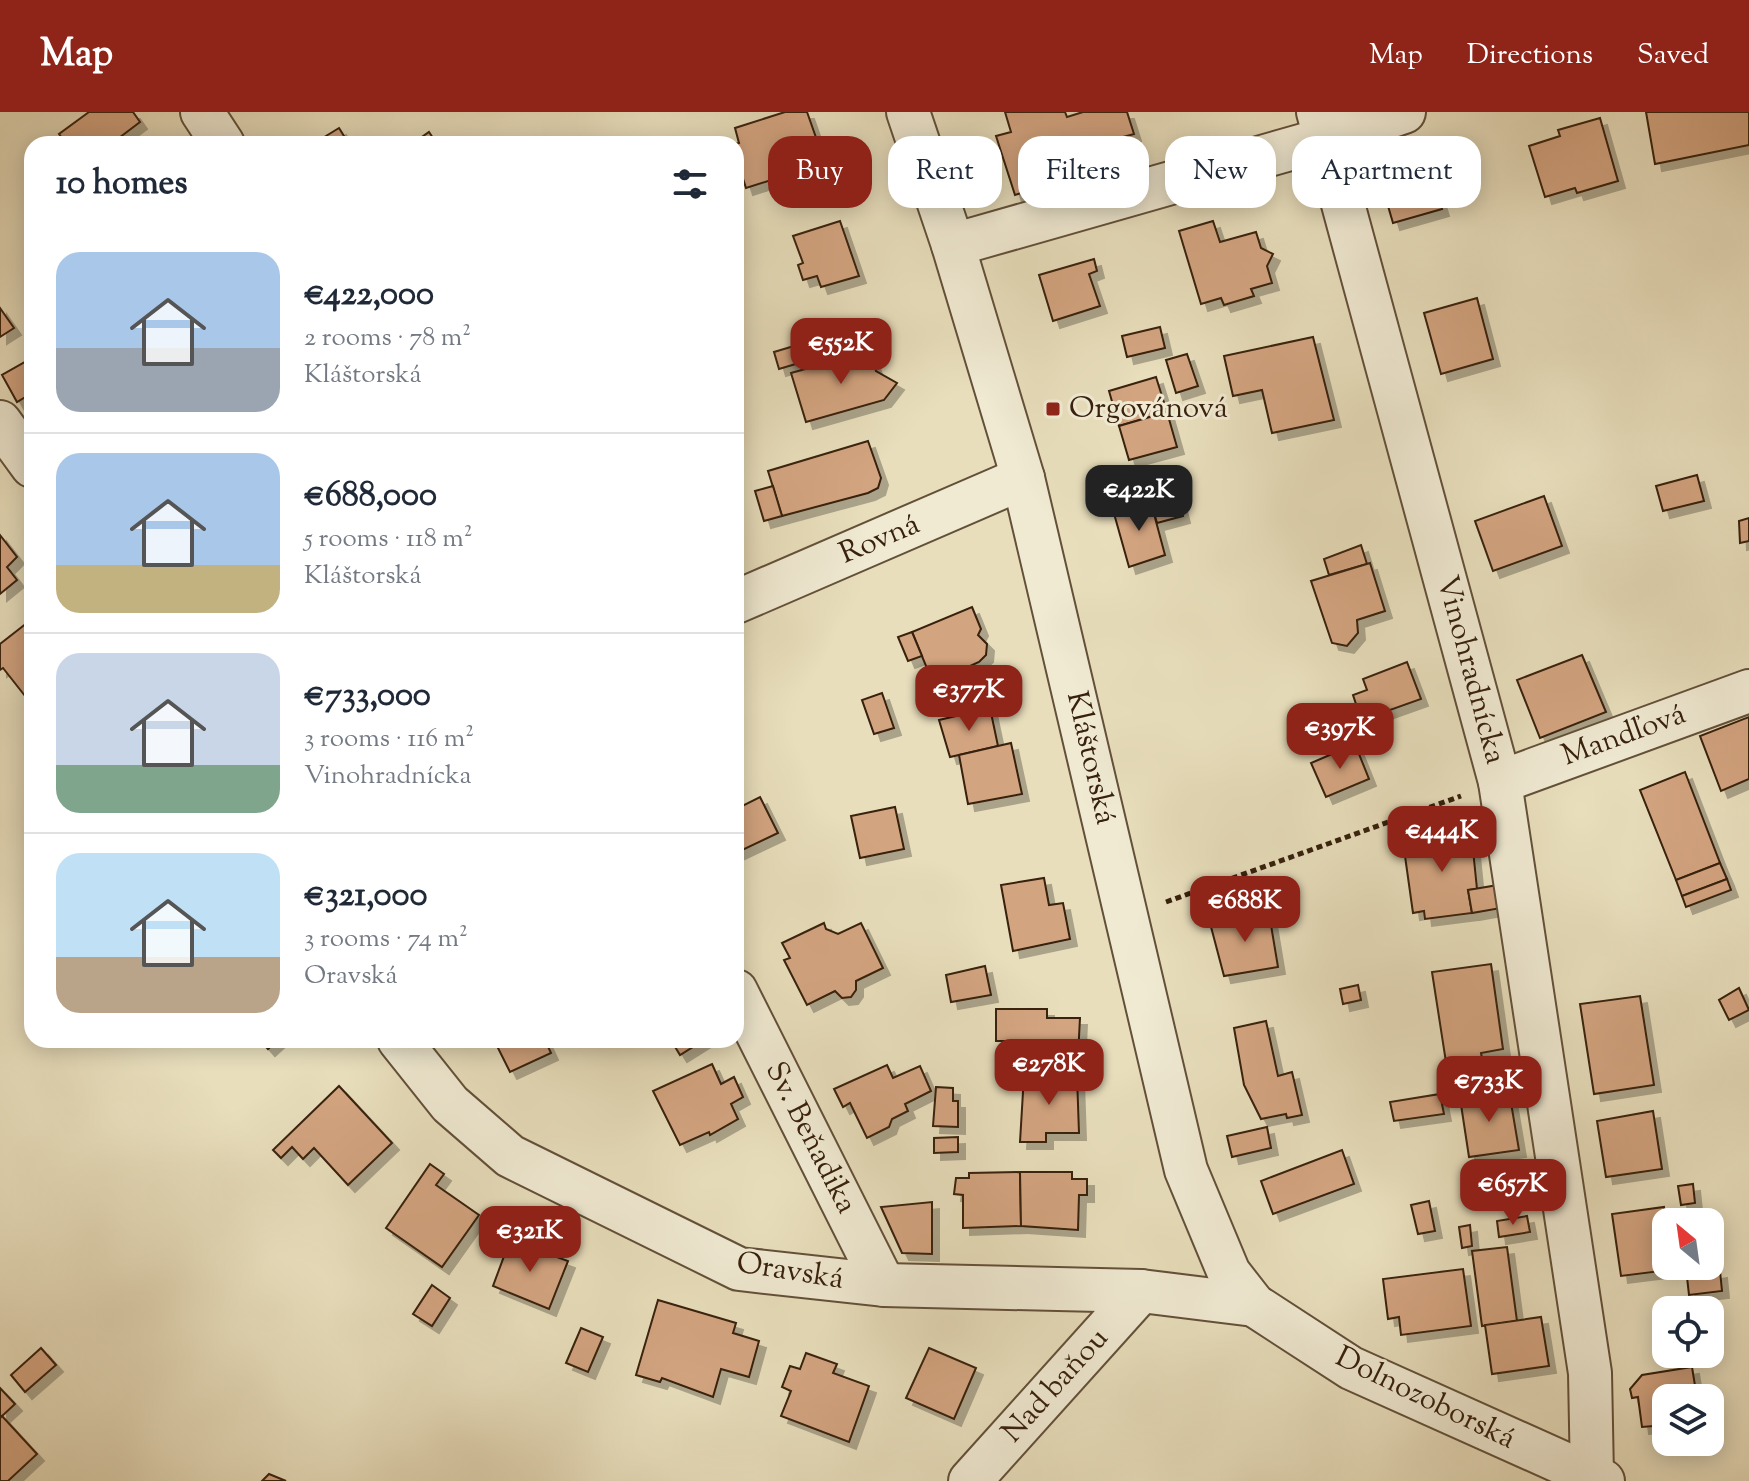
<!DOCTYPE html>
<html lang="en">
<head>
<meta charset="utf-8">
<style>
  body { margin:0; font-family:"Sorts Mill Goudy",serif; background:#f6f6f7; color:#1f2937; height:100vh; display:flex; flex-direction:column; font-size:30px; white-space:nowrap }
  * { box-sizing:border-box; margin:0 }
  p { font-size:26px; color:#747a83 }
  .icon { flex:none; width:44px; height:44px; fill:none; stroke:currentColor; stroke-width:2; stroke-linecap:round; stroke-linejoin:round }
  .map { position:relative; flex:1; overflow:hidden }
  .sheet { position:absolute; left:24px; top:24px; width:720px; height:912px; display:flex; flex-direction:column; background:#fff; border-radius:24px; box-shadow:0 4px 20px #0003 }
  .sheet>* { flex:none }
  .guide { position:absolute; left:768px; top:24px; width:760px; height:72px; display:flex; gap:16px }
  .needle { width:52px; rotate:331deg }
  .fabs { position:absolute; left:1652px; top:1096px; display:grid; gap:16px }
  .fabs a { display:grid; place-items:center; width:72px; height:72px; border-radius:16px; background:#fff; box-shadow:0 4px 20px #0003; font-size:40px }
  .price { position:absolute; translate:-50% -68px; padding:0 18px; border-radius:16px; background:#8f2418; color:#fff; font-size:26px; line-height:52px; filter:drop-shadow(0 2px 4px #0008) }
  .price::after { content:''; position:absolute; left:50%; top:48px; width:24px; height:18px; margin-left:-12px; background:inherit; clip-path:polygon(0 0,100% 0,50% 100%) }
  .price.selected { background:#222; color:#fff }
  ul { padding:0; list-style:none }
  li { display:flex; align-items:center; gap:24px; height:200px; padding:0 32px }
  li+li { border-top:2px solid #e0e1e3 }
  li span { display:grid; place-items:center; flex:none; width:224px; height:160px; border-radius:24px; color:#555 }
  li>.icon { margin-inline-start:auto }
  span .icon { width:96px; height:96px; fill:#fffc; stroke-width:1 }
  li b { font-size:34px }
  h2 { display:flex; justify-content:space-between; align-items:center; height:96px; padding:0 32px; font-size:34px }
  .tag { padding:0 28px; border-radius:24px; background:#fff; box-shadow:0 4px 20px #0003; font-size:28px; line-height:72px }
  .tag.selected { background:#8f2418; color:#fff }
  header { display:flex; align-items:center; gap:48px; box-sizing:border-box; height:112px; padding:0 40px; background:#8f2418; color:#fff }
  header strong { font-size:38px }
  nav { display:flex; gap:44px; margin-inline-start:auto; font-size:28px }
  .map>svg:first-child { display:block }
  .building { fill:#d3a480; stroke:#37200d; stroke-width:2; filter:url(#shadow) }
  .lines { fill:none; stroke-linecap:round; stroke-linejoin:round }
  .minor-casing { stroke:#635039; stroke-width:46 }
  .path { stroke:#37200d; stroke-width:5; stroke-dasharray:6 4; stroke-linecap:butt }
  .minor { stroke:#f0ead3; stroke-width:42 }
  .poi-dot { fill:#8f2418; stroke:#f0ead3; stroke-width:3 }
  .labels { text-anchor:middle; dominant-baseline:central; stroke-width:6; stroke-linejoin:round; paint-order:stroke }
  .poi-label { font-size:30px; fill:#37200d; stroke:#f0ead3; text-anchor:start }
  .street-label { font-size:30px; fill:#37200d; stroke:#f0ead3 }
</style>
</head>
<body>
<header>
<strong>Map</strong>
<nav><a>Map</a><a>Directions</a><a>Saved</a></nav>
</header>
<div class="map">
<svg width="1749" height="1369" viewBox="0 0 1749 1369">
  <defs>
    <filter id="shadow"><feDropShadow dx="7" dy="7" stdDeviation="0" flood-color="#0004"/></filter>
  </defs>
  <rect width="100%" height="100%" fill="#e8debc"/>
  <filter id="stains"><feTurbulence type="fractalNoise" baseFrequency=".0025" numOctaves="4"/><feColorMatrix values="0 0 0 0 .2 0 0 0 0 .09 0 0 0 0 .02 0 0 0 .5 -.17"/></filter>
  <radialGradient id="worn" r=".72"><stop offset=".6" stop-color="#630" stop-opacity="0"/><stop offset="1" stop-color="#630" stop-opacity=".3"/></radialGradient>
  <!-- building -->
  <g class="building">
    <polygon points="89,0 133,0 140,10 115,29 117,32 54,32 62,26 59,22"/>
    <polygon points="785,0 807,0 825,51 746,76 736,45 736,32 734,32 739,31 735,16"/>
    <polygon points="1005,0 1065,0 1067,5 1083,0 1127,0 1134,22 1065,41 1072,65 1015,83 996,24 1011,20"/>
    <polygon points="1646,0 1749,0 1749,33 1655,52"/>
    <polygon points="1600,6 1618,69 1577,81 1575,76 1545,85 1529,34 1560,24 1558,18"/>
    <polygon points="339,16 349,32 313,32"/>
    <polygon points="429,20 437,32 412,32"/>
    <polygon points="1409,38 1413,53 1427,49 1442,97 1393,111 1379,63 1397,56 1394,42"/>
    <polygon points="840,109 859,164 821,175 817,164 803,168 798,153 803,151 793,124"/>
    <polygon points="1213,109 1220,130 1256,120 1261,136 1273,142 1267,154 1272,171 1251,177 1254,184 1224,193 1221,186 1201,192 1179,119"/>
    <polygon points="1094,147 1097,159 1089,162 1100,194 1053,209 1039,163"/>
    <polygon points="1477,186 1493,247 1441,262 1424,201"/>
    <polygon points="0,196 14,216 0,225"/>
    <polygon points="1160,215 1165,236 1127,245 1122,224"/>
    <polygon points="1313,225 1334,308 1272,321 1262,278 1233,284 1224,244"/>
    <polygon points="794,234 799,251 779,257 774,240"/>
    <polygon points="870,239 876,259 897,271 884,288 806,310 791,261"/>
    <polygon points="1187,242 1198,274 1176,281 1166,248"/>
    <polygon points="32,246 32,281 17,290 2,263"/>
    <polygon points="1156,265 1167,300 1119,314 1109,279"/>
    <polygon points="1167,300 1177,335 1129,348 1119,314"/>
    <polygon points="868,329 881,366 878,376 868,381 782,404 768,359"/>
    <polygon points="1697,363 1704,389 1663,399 1656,374"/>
    <polygon points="773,374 782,404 764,409 755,379"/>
    <polygon points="1177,380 1183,404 1157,411 1150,387"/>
    <polygon points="1544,384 1562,434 1493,459 1475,409"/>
    <polygon points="1150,387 1165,443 1129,455 1113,398"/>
    <polygon points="1749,406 1749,429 1740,431 1739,409"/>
    <polygon points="0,423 17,445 7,455 17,468 0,482"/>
    <polygon points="1361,433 1367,452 1329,463 1324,447"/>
    <polygon points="1370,451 1385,499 1357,508 1358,521 1347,534 1332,531 1311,469"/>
    <polygon points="972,495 981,517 978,523 987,532 986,543 979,550 933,571 912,520"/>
    <polygon points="32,507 32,587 29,589 3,556 0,558 0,532"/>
    <polygon points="912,520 922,544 908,549 898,525"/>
    <polygon points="1582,543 1606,600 1540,626 1517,568"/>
    <polygon points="1407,550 1421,587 1376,603 1375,598 1360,604 1353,583 1367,578 1363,567"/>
    <polygon points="882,581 894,616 874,622 862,588"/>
    <polygon points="990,596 998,634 950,645 939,608"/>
    <polygon points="1749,605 1749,667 1721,679 1700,624"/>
    <polygon points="1011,631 1022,682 968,692 959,643"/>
    <polygon points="1355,632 1369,667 1326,685 1311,651"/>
    <polygon points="1685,660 1720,751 1676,768 1640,678"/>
    <polygon points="760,685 778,721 736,741 736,697"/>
    <polygon points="895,695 904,737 860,746 851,704"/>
    <polygon points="1471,718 1477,777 1468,778 1472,801 1425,807 1424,799 1413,801 1404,737 1415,735 1414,726"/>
    <polygon points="1720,751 1727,767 1682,784 1676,768"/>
    <polygon points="1044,766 1049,793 1063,791 1070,827 1013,839 1001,773"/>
    <polygon points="1727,767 1731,778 1686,795 1682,784"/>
    <polygon points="1498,773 1501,796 1472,801 1468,778"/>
    <polygon points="1269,801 1278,855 1224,864 1210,811"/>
    <polygon points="824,811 826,817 838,822 861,811 883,856 856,869 856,878 851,885 842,886 835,879 807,893 784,848 790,846 782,831"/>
    <polygon points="1491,852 1503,937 1481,941 1484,957 1448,963 1432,860"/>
    <polygon points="985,854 991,883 951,890 946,863"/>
    <polygon points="1358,873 1361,888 1343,892 1340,877"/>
    <polygon points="1739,876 1749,898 1729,908 1719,888"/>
    <polygon points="1640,884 1654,973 1594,982 1580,892"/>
    <polygon points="996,897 1047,897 1047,906 1080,906 1077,964 1024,963 1024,929 996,929"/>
    <polygon points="1266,909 1278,964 1292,960 1302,1003 1287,1006 1286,1002 1261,1007 1244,973 1234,916"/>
    <polygon points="260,928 278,928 268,937"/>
    <polygon points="494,928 545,928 551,941 510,960"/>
    <polygon points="671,928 704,928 680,943"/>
    <polygon points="712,952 721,972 734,965 743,985 731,992 738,1007 710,1023 709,1020 680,1033 653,979"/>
    <polygon points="887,953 893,966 920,954 931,979 905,992 908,999 892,1007 889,1015 867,1026 850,991 843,995 834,977"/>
    <polygon points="1024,963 1077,964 1079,1021 1046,1021 1046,1030 1020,1030"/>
    <polygon points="339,974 392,1031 348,1073 314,1036 303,1047 292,1035 281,1046 273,1038"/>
    <polygon points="936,975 953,976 953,989 958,989 958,1015 933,1014"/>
    <polygon points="1509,979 1519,1038 1469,1045 1460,986"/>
    <polygon points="1440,982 1444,1002 1394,1009 1390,990"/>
    <polygon points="1653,999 1662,1057 1606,1065 1597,1009"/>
    <polygon points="1267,1015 1271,1036 1232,1045 1227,1024"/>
    <polygon points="958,1025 958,1040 934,1041 934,1026"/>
    <polygon points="1342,1038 1354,1072 1273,1102 1261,1069"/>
    <polygon points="430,1052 444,1062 436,1073 479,1103 442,1155 386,1116"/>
    <polygon points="1020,1060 1021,1114 963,1116 963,1083 954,1082 956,1066 969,1066 969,1061"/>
    <polygon points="1020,1060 1072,1060 1072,1067 1087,1067 1087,1083 1079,1083 1078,1118 1021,1114"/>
    <polygon points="1693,1072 1695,1091 1681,1093 1678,1074"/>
    <polygon points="1429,1089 1435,1119 1418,1122 1411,1093"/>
    <polygon points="932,1090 932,1142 902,1141 881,1095"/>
    <polygon points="1664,1095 1665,1103 1706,1098 1708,1110 1666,1110 1666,1148 1660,1149 1661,1159 1621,1164 1612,1102"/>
    <polygon points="1527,1104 1530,1120 1499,1125 1497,1109"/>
    <polygon points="1470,1113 1472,1134 1462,1136 1459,1115"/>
    <polygon points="510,1128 568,1149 549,1197 493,1174"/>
    <polygon points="1507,1135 1517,1209 1482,1214 1472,1139"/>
    <polygon points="1463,1157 1471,1214 1401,1223 1399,1205 1388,1207 1383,1167"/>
    <polygon points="1720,1159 1722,1179 1689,1183 1687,1165"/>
    <polygon points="432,1173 450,1186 432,1214 413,1202"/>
    <polygon points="658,1188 736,1211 733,1221 759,1229 749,1265 721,1257 713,1285 662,1266 660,1270 636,1263"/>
    <polygon points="1712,1189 1713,1204 1710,1205 1710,1198 1688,1198 1687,1192"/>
    <polygon points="1541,1205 1549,1254 1492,1262 1485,1213"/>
    <polygon points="581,1216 603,1225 588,1260 566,1251"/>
    <polygon points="41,1236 56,1253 25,1280 11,1263"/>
    <polygon points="929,1236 976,1256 954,1307 906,1286"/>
    <polygon points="806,1241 837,1252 833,1261 869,1274 849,1330 781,1304 791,1279 782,1275 790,1254 800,1257"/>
    <polygon points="1692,1255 1697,1286 1666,1286 1666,1313 1642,1315 1638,1285 1632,1286 1630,1277 1642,1263"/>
    <polygon points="0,1276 15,1292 0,1306"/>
    <polygon points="2,1304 37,1342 8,1369 0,1369 0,1306"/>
    <polygon points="269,1362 286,1369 262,1369"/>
  </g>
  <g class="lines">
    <!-- minor casing -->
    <g class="minor-casing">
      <g id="minor">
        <polyline points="202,0 223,32"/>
        <polyline points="908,0 953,133 1023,366 1186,1058 1229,1161 1254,1193 1351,1256 1603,1369"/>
        <polyline points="1318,0 1500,670 1590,1261 1592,1365"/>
        <polyline points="953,133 1325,27 1404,0"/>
        <polyline points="0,310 32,354"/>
        <polyline points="736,490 1023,366"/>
        <polyline points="1500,670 1749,579"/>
        <polyline points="736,879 884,1173"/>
        <polyline points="399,928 450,992 510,1044 739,1157 884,1173 1141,1179 1254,1193"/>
        <polyline points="970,1369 1141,1179"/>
      </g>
    </g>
    <!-- path -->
    <polyline class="path" points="1166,790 1461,684"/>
    <!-- minor -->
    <use href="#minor" class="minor"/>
  </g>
  <!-- markers -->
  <rect class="poi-dot" x="1045" y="289" width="16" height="16" rx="4"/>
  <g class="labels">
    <!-- poi labels -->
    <g class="poi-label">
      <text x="1069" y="297">Orgovánová</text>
    </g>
    <!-- street labels -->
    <g class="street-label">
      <text transform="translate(880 428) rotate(-23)">Rovná</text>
      <text transform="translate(1470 558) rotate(75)">Vinohradnícka</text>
      <text transform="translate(1624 624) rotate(-20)">Mandľová</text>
      <text transform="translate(1090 646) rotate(77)">Kláštorská</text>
      <text transform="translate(810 1026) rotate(63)">Sv. Beňadika</text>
      <text transform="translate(790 1160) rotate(9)">Oravská</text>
      <text transform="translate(1056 1274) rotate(-48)">Nad baňou</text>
      <text transform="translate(1425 1287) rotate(26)">Dolnozoborská</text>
    </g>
  </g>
  <rect width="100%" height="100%" filter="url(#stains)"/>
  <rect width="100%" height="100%" fill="url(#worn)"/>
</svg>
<div class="fabs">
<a><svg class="needle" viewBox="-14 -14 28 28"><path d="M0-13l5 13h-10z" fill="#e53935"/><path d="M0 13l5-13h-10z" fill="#747a83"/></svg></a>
<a><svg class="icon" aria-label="locate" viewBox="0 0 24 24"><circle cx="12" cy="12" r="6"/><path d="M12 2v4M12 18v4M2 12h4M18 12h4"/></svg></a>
<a><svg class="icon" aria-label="layers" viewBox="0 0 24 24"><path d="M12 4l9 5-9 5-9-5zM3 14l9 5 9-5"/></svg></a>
</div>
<b class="price" style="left:841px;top:274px">€552K</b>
<b class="price selected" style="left:1139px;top:421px">€422K</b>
<b class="price" style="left:969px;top:621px">€377K</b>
<b class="price" style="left:1340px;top:659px">€397K</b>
<b class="price" style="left:1442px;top:762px">€444K</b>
<b class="price" style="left:1245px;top:832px">€688K</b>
<b class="price" style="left:1049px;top:995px">€278K</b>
<b class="price" style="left:1489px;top:1012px">€733K</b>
<b class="price" style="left:1513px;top:1115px">€657K</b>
<b class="price" style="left:530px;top:1162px">€321K</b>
<div class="guide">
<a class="tag selected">Buy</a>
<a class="tag">Rent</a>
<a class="tag">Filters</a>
<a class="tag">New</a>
<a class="tag">Apartment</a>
</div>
<section class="sheet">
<h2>10 homes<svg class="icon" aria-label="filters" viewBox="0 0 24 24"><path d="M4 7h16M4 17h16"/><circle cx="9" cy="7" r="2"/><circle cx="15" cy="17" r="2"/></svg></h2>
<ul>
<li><span style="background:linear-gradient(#a9c7e8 60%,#9aa5b1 0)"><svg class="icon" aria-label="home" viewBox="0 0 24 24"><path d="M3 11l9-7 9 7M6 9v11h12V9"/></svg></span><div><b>€422,000</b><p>2 rooms · 78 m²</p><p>Kláštorská</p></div></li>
<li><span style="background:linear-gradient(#a9c7e8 70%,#c2b280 0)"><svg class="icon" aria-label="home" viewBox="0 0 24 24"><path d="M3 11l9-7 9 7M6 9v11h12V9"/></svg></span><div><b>€688,000</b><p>5 rooms · 118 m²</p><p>Kláštorská</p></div></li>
<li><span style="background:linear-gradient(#c9d6e8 70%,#7fa58c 0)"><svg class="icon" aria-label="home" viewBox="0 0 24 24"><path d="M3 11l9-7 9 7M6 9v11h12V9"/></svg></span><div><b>€733,000</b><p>3 rooms · 116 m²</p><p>Vinohradnícka</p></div></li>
<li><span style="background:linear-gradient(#bfe0f5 65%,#b9a48a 0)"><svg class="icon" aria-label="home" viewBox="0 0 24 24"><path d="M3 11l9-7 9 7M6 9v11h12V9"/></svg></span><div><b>€321,000</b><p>3 rooms · 74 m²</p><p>Oravská</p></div></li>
</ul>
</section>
</div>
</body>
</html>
